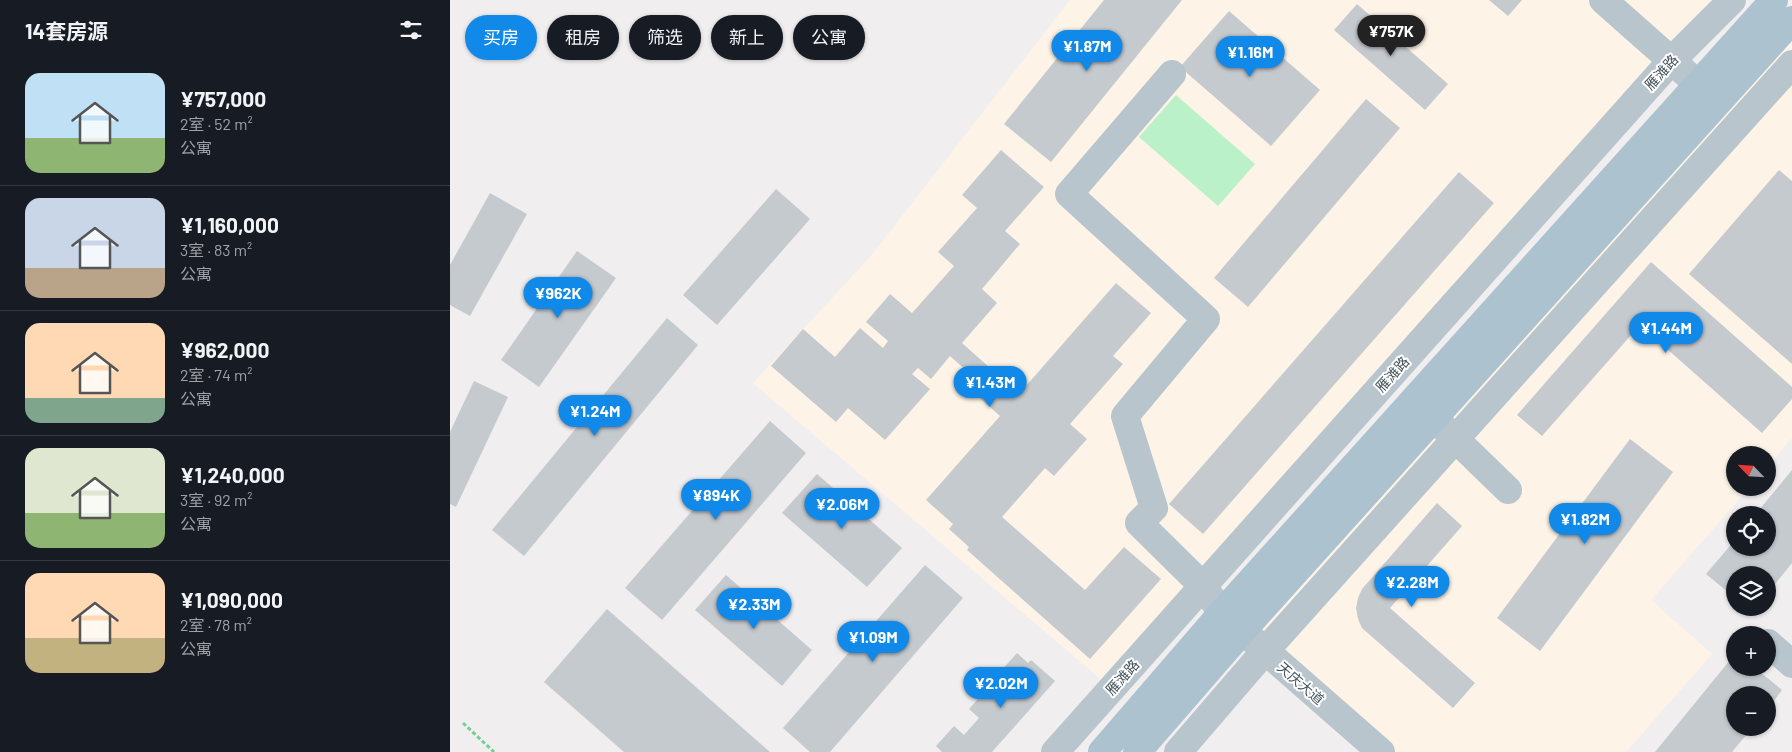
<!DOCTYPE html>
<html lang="zh">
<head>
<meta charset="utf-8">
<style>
  body { margin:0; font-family:Barlow,"Noto Sans SC",sans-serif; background:#242831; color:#f1f3f6; height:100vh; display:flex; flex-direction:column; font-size:19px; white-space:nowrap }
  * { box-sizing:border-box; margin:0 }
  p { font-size:16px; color:#9ea1a6 }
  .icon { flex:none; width:28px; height:28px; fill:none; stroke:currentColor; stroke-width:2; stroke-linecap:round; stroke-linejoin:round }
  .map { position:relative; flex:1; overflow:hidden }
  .side { display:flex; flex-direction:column; background:#171b24; width:450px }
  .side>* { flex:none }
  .hud { position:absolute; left:15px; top:15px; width:475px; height:45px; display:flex; gap:10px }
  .needle { width:32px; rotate:295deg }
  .controls { position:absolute; left:1276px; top:446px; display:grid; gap:10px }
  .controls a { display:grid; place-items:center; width:50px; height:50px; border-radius:50%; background:#171b24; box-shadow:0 1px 4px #0004; font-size:25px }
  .price { position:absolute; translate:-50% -42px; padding:0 11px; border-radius:18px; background:#1189e8; color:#fff; font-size:16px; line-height:32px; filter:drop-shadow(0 1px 2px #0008) }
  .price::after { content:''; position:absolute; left:50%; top:30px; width:15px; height:11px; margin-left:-8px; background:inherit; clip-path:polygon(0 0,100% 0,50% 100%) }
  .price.on { background:#222; color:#fff }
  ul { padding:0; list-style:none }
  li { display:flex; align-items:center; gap:15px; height:125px; padding:0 25px }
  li+li { border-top:1px solid #363941 }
  li span { display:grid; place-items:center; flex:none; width:140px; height:100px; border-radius:15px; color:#555 }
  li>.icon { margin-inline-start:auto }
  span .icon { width:60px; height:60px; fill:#fffc; stroke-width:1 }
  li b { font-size:21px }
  h2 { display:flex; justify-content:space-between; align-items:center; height:60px; padding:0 25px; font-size:21px }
  .tag { padding:0 18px; border-radius:22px; background:#171b24; box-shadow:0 1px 4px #0004; font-size:18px; line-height:45px }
  .tag.on { background:#1189e8; color:#fff }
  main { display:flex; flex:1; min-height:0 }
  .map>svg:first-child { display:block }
  .commercial { fill:#fdf4e7 }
  .green { fill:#bbf1c9 }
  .building { fill:#c5cacf }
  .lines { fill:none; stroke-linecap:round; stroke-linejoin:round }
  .path { stroke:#71d096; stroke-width:3; stroke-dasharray:4 2.5; stroke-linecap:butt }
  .minor { stroke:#b9c5cc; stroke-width:28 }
  .major { stroke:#adc2cf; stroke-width:28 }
  .labels { text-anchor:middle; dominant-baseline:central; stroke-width:4; stroke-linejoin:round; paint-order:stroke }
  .street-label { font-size:14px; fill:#46555d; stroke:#fff }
</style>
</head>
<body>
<main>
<section class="side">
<h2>14套房源<svg class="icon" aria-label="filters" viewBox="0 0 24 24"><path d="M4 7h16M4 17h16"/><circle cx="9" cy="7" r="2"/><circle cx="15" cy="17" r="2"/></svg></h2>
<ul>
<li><span style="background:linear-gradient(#bfe0f5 65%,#8fb573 0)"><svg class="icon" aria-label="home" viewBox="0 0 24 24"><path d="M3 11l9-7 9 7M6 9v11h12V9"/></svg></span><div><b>¥757,000</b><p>2室 · 52 m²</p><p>公寓</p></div></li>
<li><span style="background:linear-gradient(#c9d6e8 70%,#b9a48a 0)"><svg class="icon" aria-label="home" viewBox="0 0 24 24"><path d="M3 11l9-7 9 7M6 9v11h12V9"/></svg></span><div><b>¥1,160,000</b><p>3室 · 83 m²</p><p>公寓</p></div></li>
<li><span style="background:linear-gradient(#ffd9b3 75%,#7fa58c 0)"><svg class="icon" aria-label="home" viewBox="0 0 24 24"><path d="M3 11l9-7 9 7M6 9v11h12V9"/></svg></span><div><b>¥962,000</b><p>2室 · 74 m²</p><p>公寓</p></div></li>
<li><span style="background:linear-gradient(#dfe7d0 65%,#8fb573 0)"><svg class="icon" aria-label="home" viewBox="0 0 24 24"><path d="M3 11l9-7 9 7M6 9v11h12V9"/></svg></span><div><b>¥1,240,000</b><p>3室 · 92 m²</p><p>公寓</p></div></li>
<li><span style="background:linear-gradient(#ffd9b3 65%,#c2b280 0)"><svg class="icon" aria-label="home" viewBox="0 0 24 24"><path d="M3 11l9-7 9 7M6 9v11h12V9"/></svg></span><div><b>¥1,090,000</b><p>2室 · 78 m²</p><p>公寓</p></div></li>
</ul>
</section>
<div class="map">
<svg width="1342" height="752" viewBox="0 0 1342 752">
  <rect width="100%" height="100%" fill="#f1eeef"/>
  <!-- commercial -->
  <g class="commercial">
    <polygon points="620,0 1263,0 654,682 303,383 421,256"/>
    <polygon points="1342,20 1342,438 1318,466 1318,455 1285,455 1285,488 1299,488 1201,600 1262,654 1176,752 931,752 792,631"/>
  </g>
  <!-- green -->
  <polygon class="green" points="726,95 805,164 768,206 689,137"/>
  <!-- building -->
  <g class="building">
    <polygon points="654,0 732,0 601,162 554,124"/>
    <polygon points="1039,0 1072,0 1058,16"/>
    <polygon points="907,4 998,84 975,110 884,30"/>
    <polygon points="779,11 870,90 821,146 730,67"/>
    <polygon points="916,99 950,128 798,307 764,278"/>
    <polygon points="551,150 594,187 555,231 570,244 532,289 547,303 512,343 569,394 666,283 701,313 663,356 673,364 620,424 637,439 604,476 595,468 552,517 635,590 674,547 711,579 640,659 517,550 519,547 499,529 503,524 476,500 550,416 521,390 529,382 500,356 481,379 468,368 462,374 480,389 435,440 398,408 386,422 321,366 353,329 385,357 410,328 433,348 438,341 416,322 440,294 462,313 504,266 488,252 527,208 512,195"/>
    <polygon points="1329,170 1342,181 1342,364 1239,274"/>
    <polygon points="1009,172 1044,203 753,534 719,504"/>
    <polygon points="326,189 360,219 267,325 233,295"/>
    <polygon points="40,193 77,214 20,316 0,305 0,265"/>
    <polygon points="127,251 166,278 89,387 51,360"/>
    <polygon points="1201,262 1342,387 1342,399 1312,433 1190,325 1092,436 1067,415"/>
    <polygon points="217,318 248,345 74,556 42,530"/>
    <polygon points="24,381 58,397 6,507 0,504 0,432"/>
    <polygon points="320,421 356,453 212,620 175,588"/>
    <polygon points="1180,439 1223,472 1090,651 1047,618"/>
    <polygon points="1342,470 1342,563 1318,593 1318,575 1285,575 1285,598 1256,574 1285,540 1285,548 1318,548 1318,515 1305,515"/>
    <polygon points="367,474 452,548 417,587 332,513"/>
    <polygon points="987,503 1012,526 940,608 1025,683 1003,708 912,628 908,619 906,608 908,598 912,589"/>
    <polygon points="475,565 513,598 380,752 360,752 333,728"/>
    <polygon points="276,575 362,650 332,686 245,610"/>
    <polygon points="157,609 320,752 174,752 94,682"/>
    <polygon points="567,653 578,663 581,660 605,681 542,752 492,752 486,746 504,726 514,735 529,718 519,709 535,691 545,700 560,683 549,673"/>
    <polygon points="1285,654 1285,668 1305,668 1332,690 1318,709 1318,695 1285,695 1285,728 1302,728 1282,752 1205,752"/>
  </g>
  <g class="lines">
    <!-- path -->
    <polyline class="path" points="13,723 44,752"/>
    <!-- minor -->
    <g class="minor">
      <polyline points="1153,0 1248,84"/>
      <polyline points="722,74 619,194 756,319 675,416 704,508 689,523 753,586 772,613 931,752"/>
      <polyline points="992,426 1058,490"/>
      <polyline points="1318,643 1342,664"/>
      <polyline points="605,752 1222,60 1282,0"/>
      <polyline points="728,752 815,651 1342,64"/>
    </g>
    <!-- major -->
    <g class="major">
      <polyline points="652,752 772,613 1324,0"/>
      <polyline points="687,752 792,631 1342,20"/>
    </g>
  </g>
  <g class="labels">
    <!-- street labels -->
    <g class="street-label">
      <text transform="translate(1211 72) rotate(-48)">雁滩路</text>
      <text transform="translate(942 374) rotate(-48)">雁滩路</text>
      <text transform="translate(672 677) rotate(-48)">雁滩路</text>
      <text transform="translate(851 683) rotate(41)">天庆大道</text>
    </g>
  </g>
</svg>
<div class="controls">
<a><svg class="needle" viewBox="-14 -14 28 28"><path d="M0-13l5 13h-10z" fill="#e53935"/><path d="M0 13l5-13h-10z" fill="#9ea1a6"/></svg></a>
<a><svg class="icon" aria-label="locate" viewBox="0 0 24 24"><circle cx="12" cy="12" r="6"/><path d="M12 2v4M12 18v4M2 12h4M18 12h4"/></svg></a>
<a><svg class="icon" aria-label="layers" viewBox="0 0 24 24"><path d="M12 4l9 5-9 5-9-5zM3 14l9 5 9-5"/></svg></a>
<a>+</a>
<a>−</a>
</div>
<b class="price on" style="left:941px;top:57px">¥757K</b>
<b class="price" style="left:637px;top:72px">¥1.87M</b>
<b class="price" style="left:800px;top:78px">¥1.16M</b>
<b class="price" style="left:108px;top:319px">¥962K</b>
<b class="price" style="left:1216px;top:354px">¥1.44M</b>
<b class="price" style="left:540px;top:408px">¥1.43M</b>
<b class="price" style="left:145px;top:437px">¥1.24M</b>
<b class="price" style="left:266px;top:521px">¥894K</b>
<b class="price" style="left:392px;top:530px">¥2.06M</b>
<b class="price" style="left:1135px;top:545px">¥1.82M</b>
<b class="price" style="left:962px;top:608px">¥2.28M</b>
<b class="price" style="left:304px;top:630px">¥2.33M</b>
<b class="price" style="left:423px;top:663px">¥1.09M</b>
<b class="price" style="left:551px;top:709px">¥2.02M</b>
<div class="hud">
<a class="tag on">买房</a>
<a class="tag">租房</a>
<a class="tag">筛选</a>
<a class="tag">新上</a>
<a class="tag">公寓</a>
</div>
</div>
</main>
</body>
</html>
